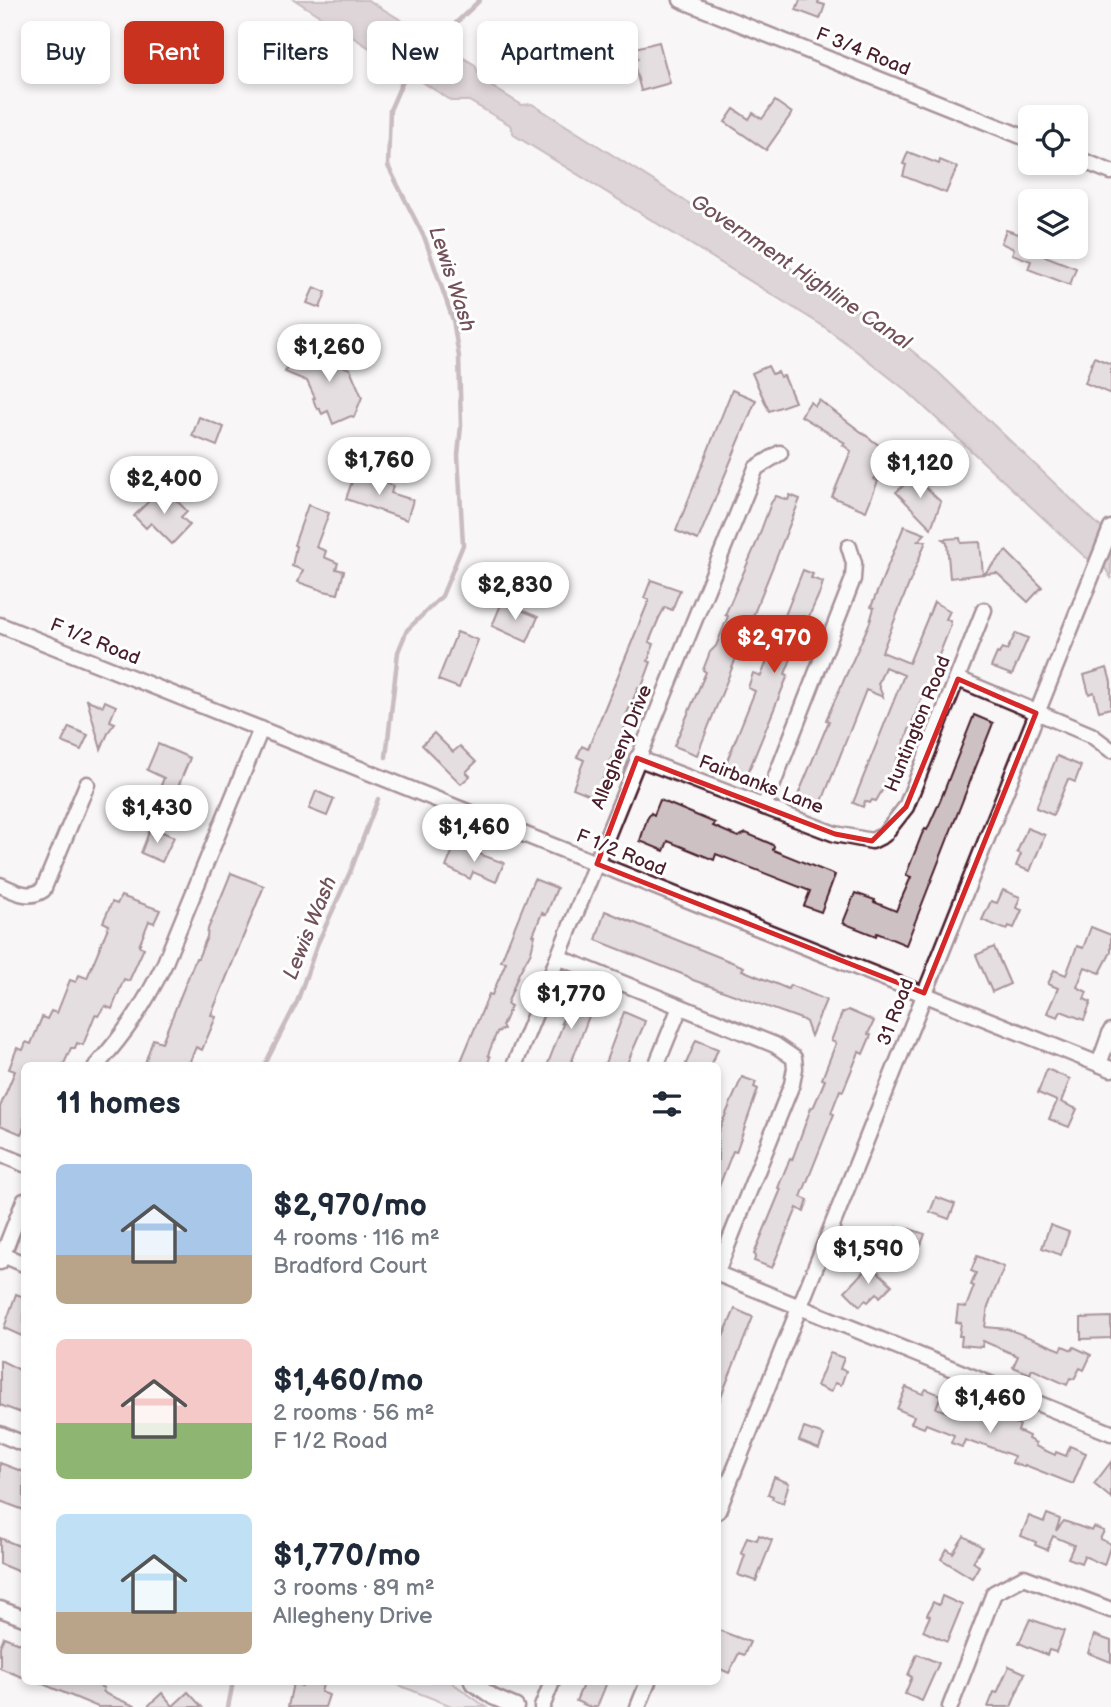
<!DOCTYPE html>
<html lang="en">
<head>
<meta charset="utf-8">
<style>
  body { margin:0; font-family:"Balsamiq Sans",sans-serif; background:#f2f2f3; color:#1f2937; height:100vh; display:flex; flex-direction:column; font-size:26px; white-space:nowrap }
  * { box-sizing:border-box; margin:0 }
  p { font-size:23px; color:#747a83 }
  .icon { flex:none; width:38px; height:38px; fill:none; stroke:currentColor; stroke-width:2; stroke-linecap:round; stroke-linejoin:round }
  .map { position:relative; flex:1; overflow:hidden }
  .drawer { position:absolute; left:21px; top:1062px; width:700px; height:623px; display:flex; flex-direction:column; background:#fff; border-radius:10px; box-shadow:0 4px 10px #0003 }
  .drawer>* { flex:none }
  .guide { position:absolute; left:21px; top:21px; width:700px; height:63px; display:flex; gap:14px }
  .tools { position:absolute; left:1018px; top:105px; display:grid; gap:14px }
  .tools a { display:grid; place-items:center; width:70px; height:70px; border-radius:10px; background:#fff; box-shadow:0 4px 10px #0003; font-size:35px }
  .price { position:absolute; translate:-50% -60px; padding:0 16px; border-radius:24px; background:#fff; color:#222; font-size:23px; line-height:46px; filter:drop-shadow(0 2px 4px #0008) }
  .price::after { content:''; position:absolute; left:50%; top:42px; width:21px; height:16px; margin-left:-10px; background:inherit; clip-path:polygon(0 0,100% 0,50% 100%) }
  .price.selected { background:#c8321e; color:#fff }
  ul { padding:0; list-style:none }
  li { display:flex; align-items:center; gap:21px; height:175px; padding:0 35px }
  li span { display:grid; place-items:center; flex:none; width:196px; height:140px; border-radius:10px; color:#555 }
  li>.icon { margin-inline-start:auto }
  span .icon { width:84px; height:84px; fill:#fffc; stroke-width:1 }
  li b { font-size:30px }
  h2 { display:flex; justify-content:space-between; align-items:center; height:84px; padding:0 35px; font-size:30px }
  .pill { padding:0 24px; border-radius:10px; background:#fff; box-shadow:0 4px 10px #0003; font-size:24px; line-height:63px }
  .pill.selected { background:#c8321e; color:#fff }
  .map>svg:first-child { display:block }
  .green { fill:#ded6d9; stroke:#947a82; stroke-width:2 }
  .water { fill:#bdadb0; stroke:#8f747b; stroke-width:2 }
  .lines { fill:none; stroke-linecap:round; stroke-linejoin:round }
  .stream { stroke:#8f747b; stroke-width:4.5 }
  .building { fill:#cdc1c4; stroke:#4a1f2b; stroke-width:2 }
  .minor-casing { stroke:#4a1f2b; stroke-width:19 }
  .minor { stroke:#fff; stroke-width:14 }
  .marked { fill:none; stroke:#d62828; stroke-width:5; stroke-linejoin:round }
  .labels { text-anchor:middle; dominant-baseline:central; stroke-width:6; stroke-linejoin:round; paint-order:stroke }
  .street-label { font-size:19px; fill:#4a1f2b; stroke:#fff }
  .water-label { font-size:21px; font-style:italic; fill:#72515a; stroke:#fff }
</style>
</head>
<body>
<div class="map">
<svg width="1111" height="1707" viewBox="0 0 1111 1707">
  <rect width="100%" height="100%" fill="#f8f6f7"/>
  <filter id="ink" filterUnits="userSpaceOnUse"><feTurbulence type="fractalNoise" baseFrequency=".0143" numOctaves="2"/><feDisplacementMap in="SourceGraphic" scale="14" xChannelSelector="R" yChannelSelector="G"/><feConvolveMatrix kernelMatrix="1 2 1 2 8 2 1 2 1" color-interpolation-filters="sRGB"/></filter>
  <g filter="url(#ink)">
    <!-- green -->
    <polygon class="green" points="391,1682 451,1682 486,1707 454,1707"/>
    <!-- water -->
    <polygon class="water" points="295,0 368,0 475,65 481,80 522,105 532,104 878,323 938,372 1111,537 1111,578 1105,568 1085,557 907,391 846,343 823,326 514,135 510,125 469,101 452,101"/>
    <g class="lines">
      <!-- stream -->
      <g class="stream">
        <polyline points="433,45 480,0"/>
        <polyline points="386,757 398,652 407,630 442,596 463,545 458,455 461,426 459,357 453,320 425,239 388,166 390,110 408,69"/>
        <polyline points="264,1066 297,1002 317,945 351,870 378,799"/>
        <polyline points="228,1707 233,1682"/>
      </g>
    </g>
    <!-- building -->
    <g class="building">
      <polygon points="800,0 819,0 818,3 825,5 820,19 796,10"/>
      <polygon points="659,42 670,83 641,91 633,60 638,59 635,48"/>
      <polygon points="775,101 792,113 766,150 725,122 734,109 749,119 753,113 762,119"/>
      <polygon points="908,152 939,164 940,160 957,167 946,193 903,176 906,165 903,164"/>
      <polygon points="1006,230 1031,238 1031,247 1040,247 1039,249 1047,252 1045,256 1076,268 1070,285 1028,269 1031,261 1012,254 1014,249 1001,243"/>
      <polygon points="314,287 326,292 320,308 307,303"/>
      <polygon points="316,346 345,359 342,366 350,369 362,397 354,417 351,416 333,424 328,411 322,414 319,408 317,409 313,399 315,398 307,381 285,372 292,355 310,362"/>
      <polygon points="1094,357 1111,364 1111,394 1085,383"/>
      <polygon points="768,366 772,374 778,372 780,377 784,376 795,402 769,411 752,373"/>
      <polygon points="732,390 756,400 698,540 676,531"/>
      <polygon points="819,400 893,456 874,479 878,481 866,511 832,497 851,451 843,445 845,443 801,416 810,402 815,406"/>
      <polygon points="199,417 224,427 217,446 192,436"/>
      <polygon points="355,473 393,486 391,493 413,500 407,520 346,499"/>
      <polygon points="914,477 941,502 931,528 896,492"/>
      <polygon points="160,490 170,500 173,497 187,511 181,517 190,525 172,544 151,523 146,528 134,516"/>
      <polygon points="790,495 800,499 697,755 674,746 706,672 703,670 710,652 716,646 728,616 725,615 756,544 771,503 776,496 788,500"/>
      <polygon points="308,505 329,513 316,547 326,551 324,557 338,563 336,569 344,571 338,594 324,591 298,582 303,570 292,566 296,546 294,545"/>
      <polygon points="904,526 925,534 918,541 926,541 882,652 909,663 934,602 950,611 946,619 950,621 951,625 885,790 883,789 876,801 872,800 870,803 865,801 863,807 853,803 904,675 885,667 878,684 883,697 866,690 821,804 798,795 829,721 826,720 834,702 870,622 874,608 871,607"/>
      <polygon points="960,538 961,543 980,542 983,574 950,578 947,543 943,539"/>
      <polygon points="1006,551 1042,587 1028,602 997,573 984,574"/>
      <polygon points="803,570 813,574 811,578 823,582 820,592 803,630 796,656 793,654 785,674 788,675 747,775 725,766 755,691 748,688 753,673 761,676"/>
      <polygon points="651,580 680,590 672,610 665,607 659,618 649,642 654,644 648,661 651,662 641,689 638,688 625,718 628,720 595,797 573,788 584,760 577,757 582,746 588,749 649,600 644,598"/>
      <polygon points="502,602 538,617 527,642 492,626"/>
      <polygon points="457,632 478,640 459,688 438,680"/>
      <polygon points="1016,633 1028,638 1012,675 991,667 997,653 999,654 1002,648 1007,650"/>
      <polygon points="1107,668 1111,682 1111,708 1099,711 1094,692 1089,694 1084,675"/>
      <polygon points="87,700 103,706 105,701 116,706 110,721 115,723 109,731 101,749"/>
      <polygon points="974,715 993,723 906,945 877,933 876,936 843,923 855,893 875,900 874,902 896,911 911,877 906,875 922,834 925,829 927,830 940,801"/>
      <polygon points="69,727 88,735 81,750 62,742"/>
      <polygon points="434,733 453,752 460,746 476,762 466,772 470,776 461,784 422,745"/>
      <polygon points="158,744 190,758 168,811 153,805 164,778 147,770"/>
      <polygon points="1057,756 1081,766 1075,782 1068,779 1053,815 1036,808"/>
      <polygon points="316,791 334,799 327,816 309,809"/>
      <polygon points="660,800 715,823 713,826 738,837 746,833 769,843 774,846 773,850 835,875 821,912 804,906 810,891 716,854 714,860 668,841 664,851 640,841 647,819 651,813 654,815"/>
      <polygon points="151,827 174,837 162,862 141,853"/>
      <polygon points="1027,828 1045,835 1030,871 1016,866 1021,854 1017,852"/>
      <polygon points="455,845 504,863 496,882 473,872 470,879 446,867"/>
      <polygon points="231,873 264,886 211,1015 216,1017 202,1050 196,1047 188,1066 144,1066 153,1039 162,1042 196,958 198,958 207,937 208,929"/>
      <polygon points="534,879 557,888 546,915 542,913 533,935 535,935 531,952 519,973 507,1004 511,1006 502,1026 504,1029 497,1032 488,1055 490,1057 487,1066 459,1066 489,994 492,995 506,962 501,961"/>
      <polygon points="1003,890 1020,897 1016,908 1022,910 1014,928 1009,926 1007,930 982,920 991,901 997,903"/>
      <polygon points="121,896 160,910 154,923 149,921 139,946 144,948 129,981 124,979 112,1009 105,1006 98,1016 95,1015 83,1045 77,1043 75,1048 71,1048 63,1066 24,1066 24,1127 21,1134 0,1125 0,1107 15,1071 9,1069 17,1048 23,1050 26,1042 31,1044 42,1017 47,1019 51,1011 57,1013 70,980 76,982 79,975 87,978 109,925 103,922 112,902 117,904"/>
      <polygon points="605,911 744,967 742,970 788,989 790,985 826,1000 811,1036 806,1022 801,1019 693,980 687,976 596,940"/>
      <polygon points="1091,927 1111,935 1111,952 1100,973 1085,967 1077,987 1087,992 1084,999 1091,1002 1084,1020 1061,1011 1058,1017 1047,1013 1058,988 1048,984 1054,970 1066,975 1077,946 1083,948"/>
      <polygon points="994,947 1010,984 992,992 976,955"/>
      <polygon points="575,992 595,1000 586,1024 570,1066 547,1066 563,1024 561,1023"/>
      <polygon points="848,1010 874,1021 868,1034 871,1035 863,1054 859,1052 843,1091 840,1090 831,1113 834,1114 801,1197 808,1200 804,1212 797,1208 772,1268 754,1261 756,1255 754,1254 781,1189 778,1188 786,1168 790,1159 792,1160 811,1108 814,1106 825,1080 822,1079 836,1043 831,1041 842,1013"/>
      <polygon points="624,1012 645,1021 643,1027 626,1066 604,1066"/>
      <polygon points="696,1040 718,1049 711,1066 685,1066"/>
      <polygon points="1047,1069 1070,1079 1061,1102 1077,1109 1069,1127 1049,1119 1057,1101 1038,1093"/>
      <polygon points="742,1077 756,1082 754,1087 758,1089 736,1152 733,1151 718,1189 718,1132"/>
      <polygon points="936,1197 955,1204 949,1219 930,1212"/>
      <polygon points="1050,1225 1069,1232 1061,1255 1042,1248"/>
      <polygon points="897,1227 906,1231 907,1228 925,1234 919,1250 915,1248 910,1261 906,1259 903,1266 885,1259"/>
      <polygon points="977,1256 1004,1267 988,1307 985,1327 1008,1329 1061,1350 1063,1346 1072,1350 1074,1347 1091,1355 1084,1370 1080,1368 1074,1379 1070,1378 1067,1385 1032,1369 1030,1374 1013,1367 1018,1356 983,1341 982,1347 961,1345 962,1336 959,1336 961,1323 956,1322 958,1306 966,1307 974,1286 971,1285 976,1273 971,1271"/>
      <polygon points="872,1266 892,1285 880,1297 877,1293 868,1302 865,1300 860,1306 845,1291 868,1267"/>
      <polygon points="16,1294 24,1297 24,1337 4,1328"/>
      <polygon points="735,1309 753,1317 718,1404 718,1348"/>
      <polygon points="1111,1317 1111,1338 1081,1339 1081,1318"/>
      <polygon points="830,1353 844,1358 840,1369 846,1371 841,1385 835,1383 831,1392 817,1386"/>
      <polygon points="0,1360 24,1372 24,1414 0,1405"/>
      <polygon points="906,1387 923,1394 926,1389 941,1395 936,1408 960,1417 961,1415 971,1418 975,1408 1020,1425 1018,1431 1029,1436 1028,1439 1036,1443 1035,1446 1055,1455 1056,1452 1066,1456 1070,1446 1086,1453 1073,1484 1025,1465 1024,1467 1012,1463 1014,1456 980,1443 979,1445 965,1440 962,1447 951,1443 954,1435 926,1424 924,1428 911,1423 914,1416 897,1409"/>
      <polygon points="804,1428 824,1435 819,1449 799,1441"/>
      <polygon points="1111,1462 1111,1498 1094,1484"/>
      <polygon points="0,1463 24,1472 24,1510 0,1501"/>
      <polygon points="774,1477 789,1483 783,1503 772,1499 773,1496 768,1494"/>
      <polygon points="1047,1514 1060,1519 1056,1531 1064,1521 1092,1531 1094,1527 1104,1531 1100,1539 1111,1544 1104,1565 1084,1556 1081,1563 1068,1558 1074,1545 1053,1536 1047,1550 1035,1545 1036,1542 1021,1536 1029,1516 1044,1522"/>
      <polygon points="759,1535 772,1540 756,1581 738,1575 745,1555 741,1553 747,1537 757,1540"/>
      <polygon points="964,1536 982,1547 973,1562 979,1566 972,1578 941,1559 947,1549 953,1553"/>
      <polygon points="0,1538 24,1548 24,1574 0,1564"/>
      <polygon points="942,1596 962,1605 947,1642 923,1631 930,1616 927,1615 933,1602 939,1605"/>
      <polygon points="1030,1619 1064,1631 1056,1652 1049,1650 1047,1655 1019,1643"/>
      <polygon points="718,1630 750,1642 744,1655 739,1653 729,1673 718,1668"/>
      <polygon points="1094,1635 1111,1641 1111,1662 1088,1653"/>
      <polygon points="4,1637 24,1645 24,1678 0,1668 0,1646"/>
      <polygon points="917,1654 939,1663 922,1701 905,1694 912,1677 908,1675"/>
      <polygon points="1009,1666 1025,1673 1011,1707 988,1707 994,1692 997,1693"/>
      <polygon points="38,1682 98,1682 97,1685 104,1688 103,1691 106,1694 137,1707 98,1707"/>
      <polygon points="303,1682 321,1682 320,1685 323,1685 321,1692 329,1695 325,1707 288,1707 293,1683 302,1686"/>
      <polygon points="584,1682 607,1682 597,1707 590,1707 576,1701"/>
      <polygon points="188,1692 202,1707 147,1707 162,1693 173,1706"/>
    </g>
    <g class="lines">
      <!-- minor casing -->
      <g class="minor-casing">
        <g id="minor">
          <polyline points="681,0 1031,140"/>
          <polyline points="1076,158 1111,172"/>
          <polyline points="0,625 1111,1069"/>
          <polyline points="958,679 1091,735 1111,750"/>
          <polyline points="637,758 835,834 872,841 884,835 906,807 984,610"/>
          <polyline points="764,807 853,579 854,563 849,547"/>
          <path d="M0 885C15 891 28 900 43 890L87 784"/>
          <polyline points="558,957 775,1045 794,1058 795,1068 792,1084 718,1269"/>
          <polyline points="1099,1064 1111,1031"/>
          <path d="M96 1066C127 1031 143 1007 164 965L261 729"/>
          <polyline points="514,1066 756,468 780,453"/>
          <polyline points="656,1066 680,1007"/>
          <polyline points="0,1154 24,1164"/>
          <polyline points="3,1255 24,1264"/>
          <polyline points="0,1262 24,1201"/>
          <polyline points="718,1274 1111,1433"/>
          <polyline points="0,1434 24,1444"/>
          <polyline points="718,1511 1111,528"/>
          <polyline points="0,1609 24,1618"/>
          <polyline points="472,1682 493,1697 516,1707"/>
          <polyline points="542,1707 552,1682"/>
          <polyline points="638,1707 648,1682"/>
          <polyline points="950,1707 994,1593 1024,1577 1111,1610"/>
        </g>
      </g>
      <!-- minor -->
      <use href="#minor" class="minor"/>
    </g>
  </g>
  <!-- marked area -->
  <path d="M0 0H1111V1707H0ZM958 679 1036 713 924 993 597 864 637 758 835 834 872 841 906 807Z" fill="#f8f6f7" fill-opacity=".55" fill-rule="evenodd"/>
  <path class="marked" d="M958 679 1036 713 924 993 597 864 637 758 835 834 872 841 906 807Z"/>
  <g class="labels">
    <!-- street labels -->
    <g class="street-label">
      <text transform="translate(863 52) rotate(22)">F 3/4 Road</text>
      <text transform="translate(95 642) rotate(22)">F 1/2 Road</text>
      <text transform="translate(918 724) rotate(-68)">Huntington Road</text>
      <text transform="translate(622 747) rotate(-68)">Allegheny Drive</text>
      <text transform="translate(761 785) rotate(21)">Fairbanks Lane</text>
      <text transform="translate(621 853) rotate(22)">F 1/2 Road</text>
      <text transform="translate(896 1012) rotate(-69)">31 Road</text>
    </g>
    <!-- water labels -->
    <g class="water-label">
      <text transform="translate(801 272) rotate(34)">Government Highline Canal</text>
      <text transform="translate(452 279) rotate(72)">Lewis Wash</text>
      <text transform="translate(310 928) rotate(-68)">Lewis Wash</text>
    </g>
  </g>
</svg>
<div class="tools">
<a><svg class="icon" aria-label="locate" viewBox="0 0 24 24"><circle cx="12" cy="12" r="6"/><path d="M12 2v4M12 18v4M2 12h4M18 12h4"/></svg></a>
<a><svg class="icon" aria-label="layers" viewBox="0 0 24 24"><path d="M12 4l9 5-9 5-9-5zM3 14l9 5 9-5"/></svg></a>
</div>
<b class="price" style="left:329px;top:384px">$1,260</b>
<b class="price" style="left:379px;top:497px">$1,760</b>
<b class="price" style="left:920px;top:500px">$1,120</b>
<b class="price" style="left:164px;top:516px">$2,400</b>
<b class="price" style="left:515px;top:622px">$2,830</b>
<b class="price selected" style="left:774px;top:675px">$2,970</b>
<b class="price" style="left:157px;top:845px">$1,430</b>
<b class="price" style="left:474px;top:864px">$1,460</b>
<b class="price" style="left:571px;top:1031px">$1,770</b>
<b class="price" style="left:868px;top:1286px">$1,590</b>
<b class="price" style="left:990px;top:1435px">$1,460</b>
<div class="guide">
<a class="pill">Buy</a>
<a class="pill selected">Rent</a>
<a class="pill">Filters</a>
<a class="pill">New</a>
<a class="pill">Apartment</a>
</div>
<section class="drawer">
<h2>11 homes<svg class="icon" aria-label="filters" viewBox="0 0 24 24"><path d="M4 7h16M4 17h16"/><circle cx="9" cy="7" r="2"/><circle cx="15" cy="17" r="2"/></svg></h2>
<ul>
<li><span style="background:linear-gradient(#a9c7e8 65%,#b9a48a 0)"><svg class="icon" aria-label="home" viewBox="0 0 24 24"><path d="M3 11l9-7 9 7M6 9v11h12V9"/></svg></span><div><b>$2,970/mo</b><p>4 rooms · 116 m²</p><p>Bradford Court</p></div></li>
<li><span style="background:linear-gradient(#f6c9c9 60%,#8fb573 0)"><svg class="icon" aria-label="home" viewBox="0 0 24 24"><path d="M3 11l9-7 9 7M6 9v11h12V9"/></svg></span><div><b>$1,460/mo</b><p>2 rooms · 56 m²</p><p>F 1/2 Road</p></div></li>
<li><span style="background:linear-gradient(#bfe0f5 70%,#b9a48a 0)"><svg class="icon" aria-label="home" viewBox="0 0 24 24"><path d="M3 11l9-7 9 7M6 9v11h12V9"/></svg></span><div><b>$1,770/mo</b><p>3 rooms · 89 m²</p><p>Allegheny Drive</p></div></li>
</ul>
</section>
</div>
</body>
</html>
